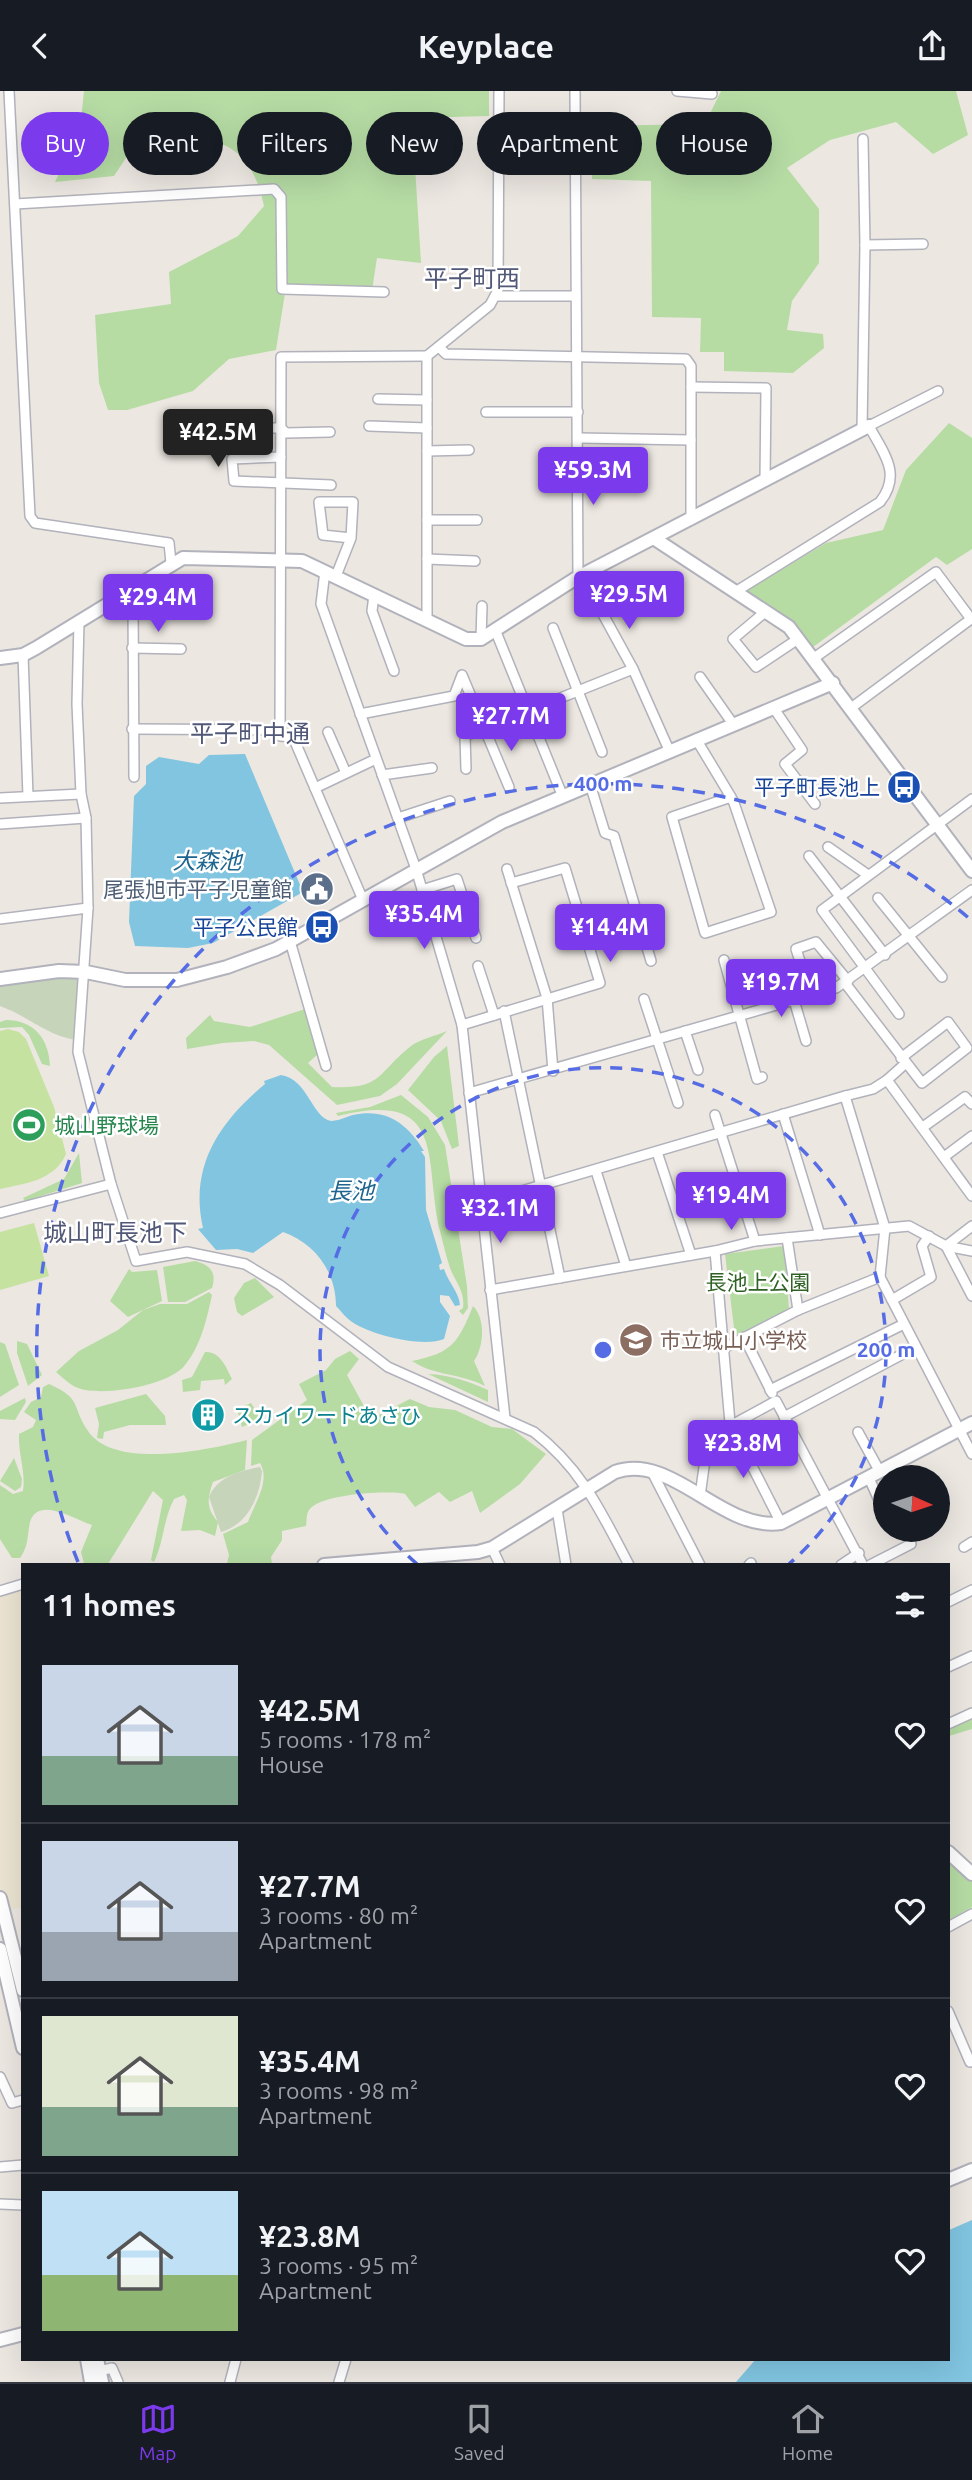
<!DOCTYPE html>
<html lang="en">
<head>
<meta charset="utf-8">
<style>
  body { margin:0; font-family:Ubuntu,"Noto Sans JP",sans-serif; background:#242831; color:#f1f3f6; height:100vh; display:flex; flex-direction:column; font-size:26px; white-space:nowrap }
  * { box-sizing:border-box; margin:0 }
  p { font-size:23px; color:#9ea1a6 }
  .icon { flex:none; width:38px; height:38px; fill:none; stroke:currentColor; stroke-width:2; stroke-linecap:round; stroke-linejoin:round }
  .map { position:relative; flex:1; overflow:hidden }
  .panel { position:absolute; left:21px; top:1472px; width:929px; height:798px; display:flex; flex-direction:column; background:#171b24; border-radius:0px; box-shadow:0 7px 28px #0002 }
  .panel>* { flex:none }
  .top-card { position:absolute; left:21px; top:21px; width:931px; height:63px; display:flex; gap:14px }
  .needle { width:46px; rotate:93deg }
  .buttons { position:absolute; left:873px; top:1374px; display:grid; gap:14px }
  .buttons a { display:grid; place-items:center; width:77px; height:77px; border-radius:50%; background:#171b24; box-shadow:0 7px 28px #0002; font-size:35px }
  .price { position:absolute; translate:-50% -60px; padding:0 16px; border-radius:7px; background:#7c3aed; color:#fff; font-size:23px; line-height:46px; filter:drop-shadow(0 2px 4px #0008) }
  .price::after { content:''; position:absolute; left:50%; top:42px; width:21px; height:16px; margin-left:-10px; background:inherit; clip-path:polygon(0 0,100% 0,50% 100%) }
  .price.active { background:#222; color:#fff }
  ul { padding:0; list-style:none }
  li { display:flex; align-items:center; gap:21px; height:175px; padding:0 21px }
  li+li { border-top:2px solid #363941 }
  li span { display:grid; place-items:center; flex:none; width:196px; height:140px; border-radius:0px; color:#555 }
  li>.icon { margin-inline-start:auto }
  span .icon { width:84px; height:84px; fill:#fffc; stroke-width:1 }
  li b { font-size:30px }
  h2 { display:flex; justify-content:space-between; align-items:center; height:84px; padding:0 21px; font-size:30px }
  .pill { padding:0 24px; border-radius:32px; background:#171b24; box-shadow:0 7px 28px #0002; font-size:24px; line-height:63px }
  .pill.active { background:#7c3aed; color:#fff }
  header { display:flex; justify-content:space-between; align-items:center; height:91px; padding:0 21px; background:#171b24; font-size:32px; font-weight:700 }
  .menu { display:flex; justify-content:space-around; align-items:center; height:98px; border-top:2px solid #363941; background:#171b24; font-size:19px; color:#9ea1a6 }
  .menu a { display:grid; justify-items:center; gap:4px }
  .menu .active { color:#7c3aed }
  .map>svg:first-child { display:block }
  .education { fill:#ebe4d2 }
  .green { fill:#b6dca4 }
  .cemetery { fill:#c6d4ba }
  .pitch { fill:#c5e2a1 }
  .water { fill:#81c5e1 }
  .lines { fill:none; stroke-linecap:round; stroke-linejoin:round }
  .street-casing { stroke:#b1b2bb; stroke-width:12 }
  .secondary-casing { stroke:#b1b2bb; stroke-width:16 }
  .street { stroke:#fff; stroke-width:9 }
  .secondary { stroke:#fff; stroke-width:12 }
  .ring { fill:none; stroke:#556ce5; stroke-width:3.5; stroke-dasharray:12 9 }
  .labels { text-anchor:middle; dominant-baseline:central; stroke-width:5; stroke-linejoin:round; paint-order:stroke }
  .transit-label { font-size:21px; fill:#164399; stroke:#fff; text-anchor:end }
  .service-label { font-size:21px; fill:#4e5e75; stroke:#fff; text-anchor:end }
  .leisure-label { font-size:21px; fill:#27864d; stroke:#fff; text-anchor:start }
  .park-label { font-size:21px; fill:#2f6224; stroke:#fff }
  .education-label { font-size:21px; fill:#785e54; stroke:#fff; text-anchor:start }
  .culture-label { font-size:21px; fill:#0d838f; stroke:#fff; text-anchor:start }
  .water-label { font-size:23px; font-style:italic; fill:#1e658f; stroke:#fff }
  .quarter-label { font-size:24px; fill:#525878; stroke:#fff }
  .centre { fill:#556ce5; stroke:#fff; stroke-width:3.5 }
  .ring-label { font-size:21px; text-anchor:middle; font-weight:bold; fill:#556ce5; stroke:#fff; stroke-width:5; stroke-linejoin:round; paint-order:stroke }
</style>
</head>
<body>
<header><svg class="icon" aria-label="back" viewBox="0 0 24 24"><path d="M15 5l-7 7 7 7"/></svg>Keyplace<svg class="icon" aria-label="share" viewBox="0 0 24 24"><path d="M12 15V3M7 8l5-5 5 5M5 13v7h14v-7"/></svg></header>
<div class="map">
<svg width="972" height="2291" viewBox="0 0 972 2291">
  <rect width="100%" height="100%" fill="#ece7e1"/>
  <!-- education -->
  <polygon class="education" points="23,1498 23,1816 6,1820 0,1795 0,1505"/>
  <!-- green -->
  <g class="green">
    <path d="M84 0H489V25L412 27 421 172 377 167 372 199 285 202 276 259 229 268 193 300 127 319H108L99 292 95 224 171 213 169 181 238 145 264 115C248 38 201 45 137 50L114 85 55 91 80 38Z"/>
    <polygon points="721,0 956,0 968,44 933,63 896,31 830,49 787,77 819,118 819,172 792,210 787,239 823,243 824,257 793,282 724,280 724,261 700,261 701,227 652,226 651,90 592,88 592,35 705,33"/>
    <polygon points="949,332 972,347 972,458 947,474 936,466 813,556 793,532 744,501 826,452 883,439 906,379"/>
    <path d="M305 918 318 963 308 972 332 996C383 998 376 983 411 955 420 948 436 945 447 940L397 993 380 1005 337 1014 269 954 254 950 223 952 187 958 186 947 210 924 214 930 250 936Z"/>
    <path d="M6 929C34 929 49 948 50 975L42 973 29 944 22 936 0 937V931Z"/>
    <polygon points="447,955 459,1055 452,1058 441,1030 408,999 434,966"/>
    <path d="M401 1004 428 1026 445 1054 467 1195 468 1217 463 1224 459 1220 463 1217C465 1200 456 1192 450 1177 446 1165 443 1152 440 1140 423 1071 449 997 338 1025L336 1022 370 1016Z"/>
    <polygon points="79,1062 82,1092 25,1110 23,1107 64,1088"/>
    <polygon points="784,1155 789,1218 735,1245 725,1163"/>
    <path d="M195 1170C210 1174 217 1181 212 1197L185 1211H168L163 1176Z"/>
    <polygon points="129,1178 132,1181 157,1179 162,1210 128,1226 110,1210"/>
    <polygon points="255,1187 274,1206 242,1225 237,1221 234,1207 244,1192"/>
    <path d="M209 1201 212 1204C207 1227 201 1255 185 1274 169 1295 102 1306 78 1297 70 1294 62 1286 56 1281L79 1260 118 1239 143 1219 160 1213H187Z"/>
    <path d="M473 1215C486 1228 484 1256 474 1270L485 1295C460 1282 434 1285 412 1270 452 1262 458 1252 473 1215Z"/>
    <polygon points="17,1250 27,1253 42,1284 28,1295 17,1262"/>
    <polygon points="0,1251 5,1253 19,1294 0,1306"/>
    <path d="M350 1260 359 1268 347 1284 371 1328 410 1308 429 1316 455 1319 492 1336 512 1338 546 1363 520 1393 480 1422 472 1400 450 1411 439 1401 415 1416 405 1403C387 1399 320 1403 309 1419 306 1423 307 1430 306 1435L282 1440V1449L271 1466 272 1473H227L229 1464 223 1443 248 1431C254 1413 271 1390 260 1372L251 1375 252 1349 307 1309 299 1293 326 1279 335 1268Z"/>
    <path d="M205 1261C220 1260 226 1276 232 1288L225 1294 224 1288 201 1290 200 1299 183 1301 182 1289 192 1286Z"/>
    <path d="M428 1283C451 1284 467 1290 488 1299V1311Z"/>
    <path d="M49 1293C83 1308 71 1315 88 1340 114 1379 208 1359 247 1349L245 1379 213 1391C207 1408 206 1417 218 1431L215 1445 200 1439 181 1440 187 1409 184 1404 174 1408C163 1429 164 1451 154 1471L151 1469 163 1409 153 1400 108 1473 84 1472 81 1461 92 1434C76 1429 38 1404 30 1431 27 1445 29 1454 20 1467H12L0 1448V1394L13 1403 23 1400C26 1381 18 1363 19 1343L33 1336 36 1329 24 1321 31 1311 41 1306 43 1296Z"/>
    <polygon points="146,1303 165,1325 166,1334 130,1334 104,1341 103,1348 97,1347 99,1333 95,1317"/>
    <polygon points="25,1307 26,1311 15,1329 0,1328 0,1320"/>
    <polygon points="251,1312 261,1328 242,1336 237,1318"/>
    <polygon points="14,1367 22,1388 21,1396 15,1400 0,1390"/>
    <polygon points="972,1628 972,1638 949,1645 948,1637"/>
    <polygon points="948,1768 972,1791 972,1816 949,1829"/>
  </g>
  <!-- cemetery -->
  <g class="cemetery">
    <path d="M54 886H80L75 949C44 943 28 925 0 915V892Z"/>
    <path d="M260 1376 262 1380C260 1406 247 1434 221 1441L209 1406C217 1386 240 1380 260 1376Z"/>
  </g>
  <!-- pitch -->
  <g class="pitch">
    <path d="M8 938 19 941 26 948 54 1016 66 1063C54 1090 26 1092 0 1098V940Z"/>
    <polygon points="34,1132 49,1185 0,1199 0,1141"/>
  </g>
  <!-- water -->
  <g class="water">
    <polygon points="245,663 303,801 213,852 188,857 135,855 129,831 134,705 146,693 146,675 159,666 199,673 209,664"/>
    <path d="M281 984C308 988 312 1027 331 1030 338 1030 346 1026 353 1024 386 1017 407 1032 424 1060H421L425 1066 426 1119 442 1172 439 1174 440 1179 444 1178C448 1191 459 1201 460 1214L455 1215 449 1205 440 1204V1211L450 1225 444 1248C423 1257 371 1244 352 1231 346 1227 341 1220 336 1215 336 1181 315 1152 283 1141L253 1162 237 1158 216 1159 198 1138 203 1137C189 1076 219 1031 265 993L264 990Z"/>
    <polygon points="972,2129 972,2291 736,2291 756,2268 948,2268 949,2139"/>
  </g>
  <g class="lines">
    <!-- street casing -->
    <g class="street-casing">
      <g id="street">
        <polyline points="9,0 30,425 35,432 169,452 171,472"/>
        <polyline points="575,0 578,486"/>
        <polyline points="677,0 712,3"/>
        <polyline points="15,113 274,98 281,106 282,198 384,201"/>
        <polyline points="865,154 923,153"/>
        <polyline points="495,205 576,205"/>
        <polyline points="439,256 446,263 686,268 691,275 691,429"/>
        <polyline points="691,296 766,297 765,390"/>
        <polyline points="378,308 427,309"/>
        <polyline points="486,321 578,321"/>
        <polyline points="369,335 427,337"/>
        <polyline points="222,337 281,337 286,342 330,341"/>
        <polyline points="862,339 865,154 863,48"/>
        <polyline points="578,347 691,349"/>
        <polyline points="427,360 469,359"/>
        <polyline points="281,366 232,368 234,390 331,394"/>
        <polyline points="427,429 477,429"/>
        <polyline points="427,468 475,470"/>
        <polyline points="325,480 321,513 416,778 462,934 505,1327"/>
        <polyline points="336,485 351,447 353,411 319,411 323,444 351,447"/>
        <polyline points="129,498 133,509 134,686"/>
        <path d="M735 501 880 411C902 383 884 363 869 335L938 300"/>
        <polyline points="374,504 372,520 394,580"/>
        <polyline points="599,516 633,578 669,659"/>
        <polyline points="765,521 733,548 756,576 798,548"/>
        <path d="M79 530 77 613 81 703 86 727 88 817 78 961 111 1093 136 1170 187 1161 245 1173 280 1194 388 1276 534 1341C582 1378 601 1421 629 1474"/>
        <polyline points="427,530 427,265 490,214 498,199 499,0"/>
        <polyline points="553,537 602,661"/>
        <polyline points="496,541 563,706"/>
        <polyline points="481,548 482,515"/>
        <polyline points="132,557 181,558"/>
        <polyline points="23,564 28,705"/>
        <polyline points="814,567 936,481 971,528 851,617"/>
        <polyline points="700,586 733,633"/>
        <polyline points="773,616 802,659 785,673 815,713"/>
        <polyline points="360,623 454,605 462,584 509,696"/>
        <polyline points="132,638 279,639"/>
        <polyline points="328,641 346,682"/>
        <polyline points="696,648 731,706 734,712 771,821 705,842 672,726 731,706"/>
        <polyline points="466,678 465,645 633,578"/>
        <polyline points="382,684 432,677"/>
        <polyline points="590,693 605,742 614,745 651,870"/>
        <polyline points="315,697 376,668"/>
        <polyline points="0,707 81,703"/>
        <polyline points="398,727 450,710"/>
        <polyline points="0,733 86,727"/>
        <polyline points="828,756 868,784"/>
        <polyline points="809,765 885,864"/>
        <polyline points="507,778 547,907 553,980"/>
        <polyline points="422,799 457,788 476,847"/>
        <polyline points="878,807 942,886"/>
        <polyline points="363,809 293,646 280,645 281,266 427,265"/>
        <polyline points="0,828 88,817"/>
        <polyline points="290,850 326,975"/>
        <polyline points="724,869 757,988 762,986"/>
        <polyline points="478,875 494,924"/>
        <polyline points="845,892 922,992 967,957 948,931 901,967"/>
        <polyline points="811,904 796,858 816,851 848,890"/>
        <polyline points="644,908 678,1012"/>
        <polyline points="794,909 806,950"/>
        <polyline points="504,920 560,1187"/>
        <polyline points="899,923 822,819 972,708"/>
        <polyline points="462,934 600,892 565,777 511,792"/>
        <polyline points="685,940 698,979"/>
        <polyline points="887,989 906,972"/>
        <polyline points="469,1002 836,897 972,799"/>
        <polyline points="845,1005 873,998 887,989 972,1105"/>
        <polyline points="783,1023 820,1144"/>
        <polyline points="715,1024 755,1150"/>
        <polyline points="923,1036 965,1006 972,1013"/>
        <polyline points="657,1061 691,1164"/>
        <polyline points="944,1066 972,1045"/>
        <polyline points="596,1080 626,1175"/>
        <polyline points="481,1112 845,1005 885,1137 880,1186 972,1363"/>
        <polyline points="0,1122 111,1093"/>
        <polyline points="787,1147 798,1219"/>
        <polyline points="946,1155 972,1205"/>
        <polyline points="946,1155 972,1135"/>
        <polyline points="715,1160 730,1332 781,1432"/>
        <polyline points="490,1199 715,1160 755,1150 909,1135 946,1155 972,1160"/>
        <polyline points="892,1209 931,1186 922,1155 929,1145"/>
        <polyline points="744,1246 772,1302"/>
        <polyline points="726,1256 798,1219 880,1186"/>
        <polyline points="770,1299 904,1233"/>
        <polyline points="784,1326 916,1256"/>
        <polyline points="858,1341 880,1381"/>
        <polyline points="651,1379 700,1474"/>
        <polyline points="869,1387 886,1425"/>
        <polyline points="700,1405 708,1347 776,1310 863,1474"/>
        <polyline points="557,1418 566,1474"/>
        <polyline points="964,1456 972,1451"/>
        <polyline points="492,1457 500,1474"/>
        <polyline points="749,1474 751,1472"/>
        <polyline points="841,1474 859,1462"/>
        <polyline points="870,1474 911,1453"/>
        <polyline points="0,1500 23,1493"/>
        <polyline points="948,1511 972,1499"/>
        <polyline points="948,1576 972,1565"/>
        <polyline points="948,1633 972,1622"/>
        <polyline points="948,1836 972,1823"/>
        <polyline points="948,1920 970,1971"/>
        <polyline points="0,1986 12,2012 23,2009"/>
        <polyline points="0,2076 23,2074"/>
        <polyline points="0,2113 23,2114"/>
        <polyline points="99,2280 112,2277 118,2291"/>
        <polyline points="230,2291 236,2268"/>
        <polyline points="339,2291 346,2268"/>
      </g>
    </g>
    <!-- secondary casing -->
    <g class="secondary-casing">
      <g id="secondary">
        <polyline points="655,448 789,536 972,780"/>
        <polyline points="0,567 23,564 36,557 183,467 302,470 466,548 481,548 578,486 869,335"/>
        <polyline points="0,888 59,880 86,881 125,889 177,889 227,876 276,858 502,731 833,592"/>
        <path d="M324 1474 478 1461 492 1457 615 1381C672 1361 722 1441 781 1432L972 1332"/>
        <polyline points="948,1761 972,1783"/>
        <polyline points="0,1807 23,1899"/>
        <polyline points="0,1858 23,1957"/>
        <polyline points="948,2089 972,2079"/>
        <polyline points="0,2249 23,2243"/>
        <polyline points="87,2268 91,2291"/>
        <polyline points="97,2268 102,2291"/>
      </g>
    </g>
    <!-- street -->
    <use href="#street" class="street"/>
    <!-- secondary -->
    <use href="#secondary" class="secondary"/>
  </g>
  <!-- distance rings -->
  <g class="ring">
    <path d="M417 1473A283 283 0 1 1 789 1473"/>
    <path d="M78 1471A566 566 0 0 1 971 829"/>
  </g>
  <!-- icons -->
  <defs>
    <g id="bus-disc" transform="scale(1.75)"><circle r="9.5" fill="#1a4fb4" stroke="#fff"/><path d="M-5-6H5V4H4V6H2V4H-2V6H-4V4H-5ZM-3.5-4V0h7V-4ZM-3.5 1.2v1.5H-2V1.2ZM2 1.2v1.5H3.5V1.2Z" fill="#fff"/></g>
    <g id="civic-disc" transform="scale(1.75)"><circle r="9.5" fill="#5c6f8a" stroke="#fff"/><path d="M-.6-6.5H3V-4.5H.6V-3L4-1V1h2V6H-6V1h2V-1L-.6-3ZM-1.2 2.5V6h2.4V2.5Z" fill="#fff"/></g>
    <g id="stadium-disc" transform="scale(1.75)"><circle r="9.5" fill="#2e9e5b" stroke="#fff"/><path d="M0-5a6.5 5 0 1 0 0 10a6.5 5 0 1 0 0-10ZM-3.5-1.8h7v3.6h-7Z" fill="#fff"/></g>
    <g id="school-disc" transform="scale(1.75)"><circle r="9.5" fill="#8d6e63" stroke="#fff"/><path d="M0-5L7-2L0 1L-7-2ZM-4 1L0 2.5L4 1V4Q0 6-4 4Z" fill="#fff"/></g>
    <g id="building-disc" transform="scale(1.75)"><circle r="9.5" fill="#0f9aa8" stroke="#fff"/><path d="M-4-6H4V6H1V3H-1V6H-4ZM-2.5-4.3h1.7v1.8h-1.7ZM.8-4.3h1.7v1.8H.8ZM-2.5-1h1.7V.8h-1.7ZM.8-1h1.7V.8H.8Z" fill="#fff"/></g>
  </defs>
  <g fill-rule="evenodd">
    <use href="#bus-disc" x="904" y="696"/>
    <use href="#civic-disc" x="317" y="798"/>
    <use href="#bus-disc" x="322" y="836"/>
    <use href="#stadium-disc" x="29" y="1034"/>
    <use href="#school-disc" x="636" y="1249"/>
    <use href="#building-disc" x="208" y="1324"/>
  </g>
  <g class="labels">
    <!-- transit labels -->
    <g class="transit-label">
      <text x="880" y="696">平子町長池上</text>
      <text x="298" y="836">平子公民館</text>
    </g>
    <!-- service labels -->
    <g class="service-label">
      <text x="292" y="798">尾張旭市平子児童館</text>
    </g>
    <!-- leisure labels -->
    <g class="leisure-label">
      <text x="54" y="1034">城山野球場</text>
    </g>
    <!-- park labels -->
    <g class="park-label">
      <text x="758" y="1191">長池上公園</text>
    </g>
    <!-- education labels -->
    <g class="education-label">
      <text x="660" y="1249">市立城山小学校</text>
    </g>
    <!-- culture labels -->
    <g class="culture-label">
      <text x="232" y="1324">スカイワードあさひ</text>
    </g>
    <!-- water labels -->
    <g class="water-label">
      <text x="207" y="769">大森池</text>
      <text x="351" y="1099">長池</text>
    </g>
    <!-- quarter labels -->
    <g class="quarter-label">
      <text x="472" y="187">平子町西</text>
      <text x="250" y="642">平子町中通</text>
      <text x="115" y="1141">城山町長池下</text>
    </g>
  </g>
  <circle cx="603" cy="1259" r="10" class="centre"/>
  <g class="ring-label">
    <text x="603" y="700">400 m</text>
    <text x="886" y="1266">200 m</text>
  </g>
</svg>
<div class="buttons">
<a><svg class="needle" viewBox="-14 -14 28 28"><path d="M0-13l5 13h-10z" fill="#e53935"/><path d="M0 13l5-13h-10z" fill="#9ea1a6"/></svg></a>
</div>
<b class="price active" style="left:218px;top:378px">¥42.5M</b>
<b class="price" style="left:593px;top:416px">¥59.3M</b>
<b class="price" style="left:629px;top:540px">¥29.5M</b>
<b class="price" style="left:158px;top:543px">¥29.4M</b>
<b class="price" style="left:511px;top:662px">¥27.7M</b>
<b class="price" style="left:424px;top:860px">¥35.4M</b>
<b class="price" style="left:610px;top:873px">¥14.4M</b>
<b class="price" style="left:781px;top:928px">¥19.7M</b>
<b class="price" style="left:731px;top:1141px">¥19.4M</b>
<b class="price" style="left:500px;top:1154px">¥32.1M</b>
<b class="price" style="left:743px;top:1389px">¥23.8M</b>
<div class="top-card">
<a class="pill active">Buy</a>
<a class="pill">Rent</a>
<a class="pill">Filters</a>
<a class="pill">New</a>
<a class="pill">Apartment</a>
<a class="pill">House</a>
</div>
<section class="panel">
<h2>11 homes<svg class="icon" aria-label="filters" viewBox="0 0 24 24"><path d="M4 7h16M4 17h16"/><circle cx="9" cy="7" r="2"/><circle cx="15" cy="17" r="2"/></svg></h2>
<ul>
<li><span style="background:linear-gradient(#c9d6e8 65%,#7fa58c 0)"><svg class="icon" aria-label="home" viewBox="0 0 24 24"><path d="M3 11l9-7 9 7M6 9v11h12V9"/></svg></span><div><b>¥42.5M</b><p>5 rooms · 178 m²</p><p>House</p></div><svg class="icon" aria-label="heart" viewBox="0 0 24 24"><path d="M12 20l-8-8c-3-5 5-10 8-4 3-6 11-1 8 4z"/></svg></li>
<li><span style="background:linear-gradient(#c9d6e8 65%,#9aa5b1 0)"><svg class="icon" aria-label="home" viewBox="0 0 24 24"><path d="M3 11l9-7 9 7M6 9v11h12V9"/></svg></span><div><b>¥27.7M</b><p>3 rooms · 80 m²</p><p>Apartment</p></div><svg class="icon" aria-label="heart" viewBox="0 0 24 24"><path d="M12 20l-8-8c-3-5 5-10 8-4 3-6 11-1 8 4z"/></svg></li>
<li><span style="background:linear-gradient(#dfe7d0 65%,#7fa58c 0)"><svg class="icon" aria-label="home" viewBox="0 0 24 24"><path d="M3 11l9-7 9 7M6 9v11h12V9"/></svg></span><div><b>¥35.4M</b><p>3 rooms · 98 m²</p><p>Apartment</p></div><svg class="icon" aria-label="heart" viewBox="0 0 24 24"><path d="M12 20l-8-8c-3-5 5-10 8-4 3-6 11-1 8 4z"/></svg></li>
<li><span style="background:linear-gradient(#bfe0f5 60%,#8fb573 0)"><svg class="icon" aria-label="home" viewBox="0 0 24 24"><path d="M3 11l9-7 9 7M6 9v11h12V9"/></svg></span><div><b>¥23.8M</b><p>3 rooms · 95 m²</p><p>Apartment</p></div><svg class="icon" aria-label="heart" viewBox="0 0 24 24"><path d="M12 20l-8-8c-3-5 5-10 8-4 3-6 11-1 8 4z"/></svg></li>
</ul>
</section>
</div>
<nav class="menu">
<a class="active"><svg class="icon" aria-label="map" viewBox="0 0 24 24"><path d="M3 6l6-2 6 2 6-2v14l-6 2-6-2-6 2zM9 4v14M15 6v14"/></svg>Map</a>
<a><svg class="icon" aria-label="saved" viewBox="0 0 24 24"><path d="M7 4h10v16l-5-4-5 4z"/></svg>Saved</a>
<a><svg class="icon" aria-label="home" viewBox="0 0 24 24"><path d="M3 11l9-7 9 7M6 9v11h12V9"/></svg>Home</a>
</nav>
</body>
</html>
